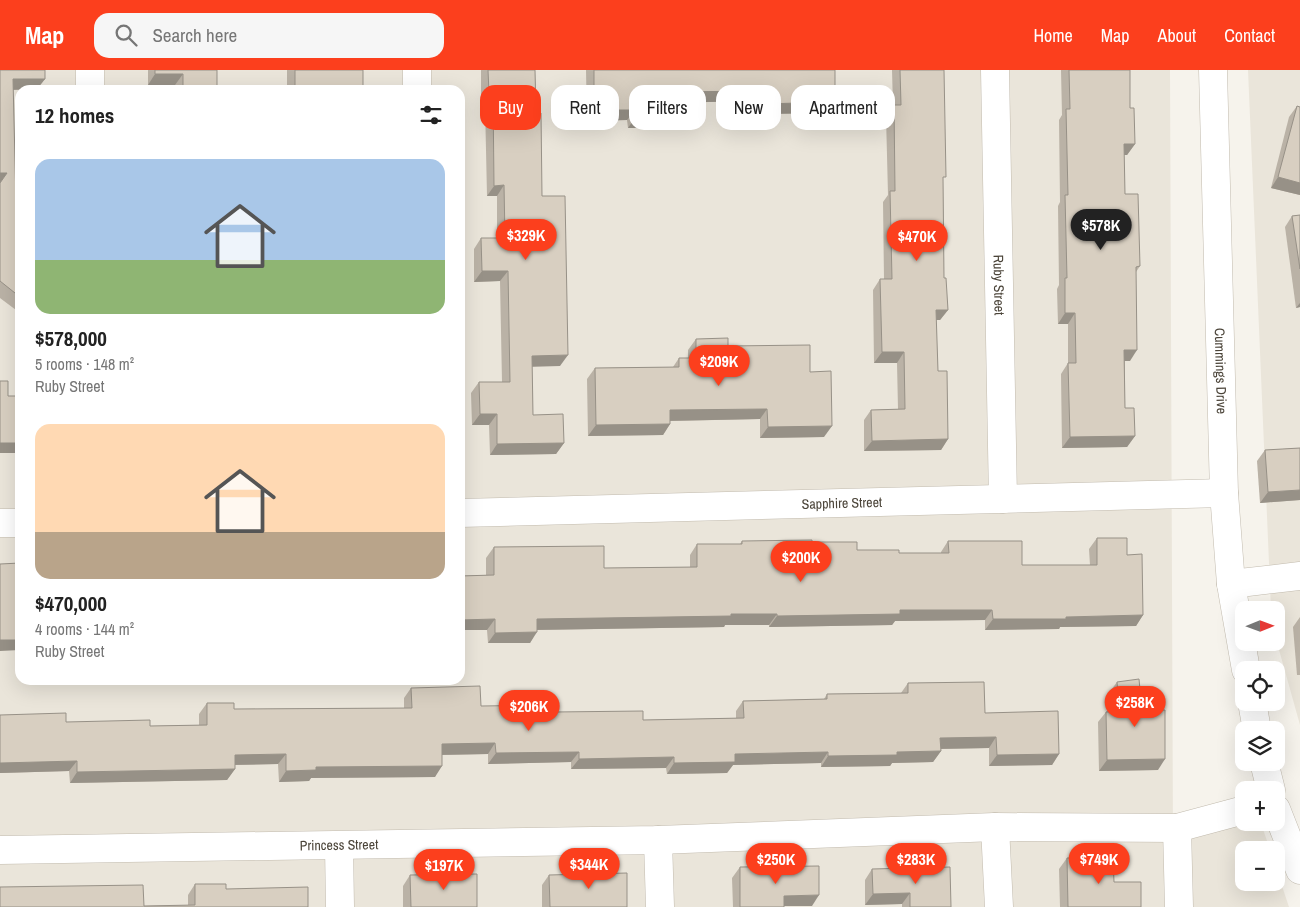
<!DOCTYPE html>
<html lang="en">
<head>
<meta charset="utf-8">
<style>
  body { margin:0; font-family:"Archivo Narrow",sans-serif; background:#f6f6f6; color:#222; height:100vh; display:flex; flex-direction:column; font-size:19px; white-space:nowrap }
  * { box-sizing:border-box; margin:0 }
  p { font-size:16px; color:#767676 }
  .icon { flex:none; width:28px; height:28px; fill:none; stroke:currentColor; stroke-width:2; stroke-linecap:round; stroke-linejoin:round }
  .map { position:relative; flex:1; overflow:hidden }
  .drawer { position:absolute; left:15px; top:15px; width:450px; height:600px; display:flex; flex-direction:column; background:#fff; border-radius:15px; box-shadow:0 5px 20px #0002 }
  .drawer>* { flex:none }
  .hud { position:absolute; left:480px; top:15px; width:475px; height:45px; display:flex; gap:10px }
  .needle { width:32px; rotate:89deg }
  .fabs { position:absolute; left:1235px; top:531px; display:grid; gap:10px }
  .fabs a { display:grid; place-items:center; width:50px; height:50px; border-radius:10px; background:#fff; box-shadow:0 5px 20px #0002; font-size:25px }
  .price { position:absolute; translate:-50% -42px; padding:0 11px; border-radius:18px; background:#fc3f1d; color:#fff; font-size:16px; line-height:32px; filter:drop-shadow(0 1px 2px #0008) }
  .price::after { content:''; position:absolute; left:50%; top:30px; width:15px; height:11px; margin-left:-8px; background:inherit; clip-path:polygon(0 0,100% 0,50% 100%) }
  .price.current { background:#222; color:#fff }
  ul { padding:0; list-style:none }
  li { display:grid; align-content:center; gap:10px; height:265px; padding:0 20px }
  li span { display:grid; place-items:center; height:155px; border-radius:15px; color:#555 }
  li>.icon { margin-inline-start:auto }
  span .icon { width:90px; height:90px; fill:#fffc; stroke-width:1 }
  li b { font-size:21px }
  h2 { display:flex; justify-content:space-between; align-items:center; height:60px; padding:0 20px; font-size:21px }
  .pill { padding:0 18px; border-radius:15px; background:#fff; box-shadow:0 5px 20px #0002; font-size:18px; line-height:45px }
  .pill.current { background:#fc3f1d; color:#fff }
  header { display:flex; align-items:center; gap:30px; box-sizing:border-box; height:70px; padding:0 25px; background:#fc3f1d; color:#fff }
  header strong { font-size:24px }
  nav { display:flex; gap:28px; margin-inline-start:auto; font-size:18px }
  .search { width:350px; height:45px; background:#f6f6f6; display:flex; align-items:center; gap:12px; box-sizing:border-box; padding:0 18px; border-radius:15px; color:#767676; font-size:19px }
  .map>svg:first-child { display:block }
  .residential { fill:#eae5da; fill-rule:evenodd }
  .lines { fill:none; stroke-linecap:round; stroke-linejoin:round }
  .minor-casing { stroke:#c2bbae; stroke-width:29 }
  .minor { stroke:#fff; stroke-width:28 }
  .wall { fill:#bab2a6 }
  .shaded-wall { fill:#979187 }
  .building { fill:#d8cfc1; stroke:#979187 }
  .labels { text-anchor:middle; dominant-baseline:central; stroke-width:4; stroke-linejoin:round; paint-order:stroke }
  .street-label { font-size:14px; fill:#4b4439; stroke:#fff }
</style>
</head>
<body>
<header>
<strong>Map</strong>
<div class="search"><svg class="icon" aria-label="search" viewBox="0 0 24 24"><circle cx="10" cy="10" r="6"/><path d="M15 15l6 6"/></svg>Search here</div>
<nav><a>Home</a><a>Map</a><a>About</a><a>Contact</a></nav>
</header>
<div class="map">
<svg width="1300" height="837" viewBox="0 0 1300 837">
  <rect width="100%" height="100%" fill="#f6f3ec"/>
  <!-- residential -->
  <g class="residential">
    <path d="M0 0H1170L1173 773 1247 753H1261L1270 780H1244V812H1276V798L1289 837H0ZM20 20H460V610H20Z"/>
    <polygon points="1248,0 1300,0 1300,655 1276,569 1276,540 1271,540"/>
  </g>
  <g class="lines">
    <!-- minor casing -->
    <g class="minor-casing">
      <g id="minor">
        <polyline points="417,0 417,20"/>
        <path id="s1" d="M995 0 1003 429"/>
        <path id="s2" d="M1213 0 1224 423 1231 514 1246 600"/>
        <polyline points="90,20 90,0"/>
        <path id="s3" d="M460 443 1224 423"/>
        <polyline points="0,453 20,453"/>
        <polyline points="1231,514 1300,506"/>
        <polyline points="1252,632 1257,660"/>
        <polyline points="1264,692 1271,720"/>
        <polyline points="1276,739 1300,800"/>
        <polyline points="995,757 999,837"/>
        <polyline points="1177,758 1179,837"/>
        <polyline points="658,770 660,837"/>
        <polyline points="339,776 340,837"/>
        <path id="s4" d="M0 780 658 770 995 757 1177 758 1244 740"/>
      </g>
    </g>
    <!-- minor -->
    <use href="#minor" class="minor"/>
  </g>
  <!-- wall -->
  <g class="wall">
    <polygon points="0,0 45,9 37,19 13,20 16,132 18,190 20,191 20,235 16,240 0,228"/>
    <polygon points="148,0 217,0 217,20 176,20 175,15 148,15"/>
    <rect x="287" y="0" width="76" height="20"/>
    <polygon points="481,0 535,0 536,43 542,126 560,296 532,296 533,345 564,373 556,384 490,385 489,355 472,355 471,323 479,312 502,312 500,211 474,212 474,179 481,168 497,168 497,126 487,126 485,34 481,34"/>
    <polygon points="586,0 835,0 835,32 828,43 755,44 754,31 666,33 666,47 658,58 628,58 627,50 587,51"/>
    <polygon points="892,0 944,0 943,111 944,208 948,240 940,250 936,250 938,301 948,369 941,380 864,381 864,350 871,340 898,339 897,293 874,293 873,220 880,209 884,209 883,132 888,125 886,46 893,36"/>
    <polygon points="1061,0 1130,0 1130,38 1135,74 1127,85 1124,85 1125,124 1140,196 1136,202 1130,291 1125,291 1125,338 1135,366 1127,377 1062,378 1061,304 1068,293 1068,254 1058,254 1057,219 1059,215 1058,136 1060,132 1059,50 1062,45"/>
    <polygon points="1297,36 1300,37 1300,125 1271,118 1289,47"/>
    <polygon points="1300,145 1300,237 1296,238 1285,157 1292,146"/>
    <polygon points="696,269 728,276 810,302 824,367 760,368 760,349 670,351 670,354 663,365 588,366 587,309 595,298 673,297 679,288 688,288 688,280"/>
    <polygon points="1300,378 1300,430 1260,433 1257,391 1265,380"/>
    <polygon points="1097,468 1127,485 1143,545 1136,556 1060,557 1059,559 985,560 985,550 895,551 892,555 769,557 769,555 725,555 724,557 537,560 530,573 488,573 487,560 460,560 460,506 486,505 486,488 494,477 604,498 690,497 690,485 697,474 740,474 742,471 812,472 857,480 899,483 941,483 941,482 948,471 1022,495 1090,495 1089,479"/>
    <polygon points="1300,547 1300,605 1297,605 1293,557"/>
    <polygon points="1117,612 1142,641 1158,700 1099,701 1098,652 1106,642 1111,641 1109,623"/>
    <polygon points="908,613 985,643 1059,684 1052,695 989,696 989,678 941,679 941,681 933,692 892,693 890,696 821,697 821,693 733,695 727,703 667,704 666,698 571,699 571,692 488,694 488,684 442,685 435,707 311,708 309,711 279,712 278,694 235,695 235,699 227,710 70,713 69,701 0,703 0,645 66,652 150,656 199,655 199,644 207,633 234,639 404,638 404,628 411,618 481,636 643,650 736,648 736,641 743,631 824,629 827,624 901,623"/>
    <polygon points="1067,788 1114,812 1141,837 1060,837 1059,799"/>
    <polygon points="740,797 812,836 784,836 784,837 733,837 732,808"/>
    <polygon points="872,799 951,837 902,837 902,834 865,835 865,810"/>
    <polygon points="410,805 477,837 403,837 403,816"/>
    <polygon points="549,805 627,837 542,837 542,815"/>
    <polygon points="195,814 226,819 308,837 144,836 188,835 188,825"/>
  </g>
  <!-- shaded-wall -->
  <g class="shaded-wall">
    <polygon points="155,4 183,4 175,15 148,15"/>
    <polygon points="13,9 45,9 37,19 5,20"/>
    <polygon points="762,21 754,31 658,33 665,22"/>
    <polygon points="489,23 493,23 485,34 481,34"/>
    <polygon points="835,32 828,43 755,44 762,34"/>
    <polygon points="594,40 635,40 627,50 587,51"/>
    <polygon points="666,47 658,58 628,58 635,48"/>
    <polygon points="1124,74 1135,74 1127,85 1116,85"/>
    <polygon points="0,103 7,103 0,113"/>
    <polygon points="1278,107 1300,113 1300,125 1271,118"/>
    <polygon points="504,115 497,126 487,126 494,116"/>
    <polygon points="482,201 508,201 500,211 474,212"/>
    <polygon points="1300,233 1300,237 1296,238"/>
    <polygon points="936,240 948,240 940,250 929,250"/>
    <polygon points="1065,243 1075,243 1068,254 1058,254"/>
    <polygon points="1124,280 1137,280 1130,291 1117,291"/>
    <polygon points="882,282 904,282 897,293 874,293"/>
    <polygon points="568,285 560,296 525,297 532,286"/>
    <polygon points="767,339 760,349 663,351 670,340"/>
    <polygon points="480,344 497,344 489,355 472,355"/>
    <polygon points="670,354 663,365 588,366 596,355"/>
    <polygon points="832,356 824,367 760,368 768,357"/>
    <polygon points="1135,366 1127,377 1062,378 1070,367"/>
    <polygon points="948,369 941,380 864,381 872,371"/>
    <rect x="0" y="373" width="20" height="10"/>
    <polygon points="564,373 556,384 490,385 497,374"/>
    <polygon points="1300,420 1300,430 1260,433 1268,422"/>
    <polygon points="900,540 992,540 985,550 895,551 892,555 769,557 777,546"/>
    <polygon points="731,544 777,544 769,555 725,555 724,557 530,560 537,549"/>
    <polygon points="1143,545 1136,556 1060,557 1059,559 985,560 993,549"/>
    <polygon points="495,549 487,560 460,560 460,550"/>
    <polygon points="537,562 530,573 488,573 495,563"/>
    <polygon points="0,570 20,570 20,580 0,581"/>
    <polygon points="996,667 989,678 933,679 940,668"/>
    <polygon points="495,673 488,684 434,685 442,674"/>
    <polygon points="941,681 933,692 892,693 890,696 821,697 828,686 897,682"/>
    <polygon points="579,682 571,692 488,694 496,683"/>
    <polygon points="828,682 821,693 733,695 727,703 667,704 674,693 735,684"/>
    <polygon points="286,684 278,694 227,695 235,685"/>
    <polygon points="1059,684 1052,695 989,696 997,685"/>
    <polygon points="674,687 666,698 571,699 579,689"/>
    <polygon points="1165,689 1158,700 1099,701 1107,690"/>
    <polygon points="77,691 69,701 0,703 0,693"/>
    <polygon points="442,696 435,707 311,708 309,711 279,712 286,701 316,697"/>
    <polygon points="235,699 227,710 70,713 77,702"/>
    <polygon points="910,823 902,834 865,835 873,824"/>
    <polygon points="819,825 812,836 776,836 784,826"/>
  </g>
  <!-- building -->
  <g class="building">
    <polygon points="0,0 45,0 45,9 13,9 16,132 20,135 20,187 18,190 20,191 20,227 0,211 0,113 7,103 0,103"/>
    <polygon points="155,0 217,0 217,20 183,20 183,4 155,4"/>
    <rect x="295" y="0" width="68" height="20"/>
    <polygon points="488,0 535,0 536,43 541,43 542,126 565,126 568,285 532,286 533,345 563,344 564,373 497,374 497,344 480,344 479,312 510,312 508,201 482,201 481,168 505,168 504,115 494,116 493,23 489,23"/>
    <polygon points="594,0 835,0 835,32 762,34 762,21 665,22 666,47 635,48 635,40 594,40"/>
    <polygon points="900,0 944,0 946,107 943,107 944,208 946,208 948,240 936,240 938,301 947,301 948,369 872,371 871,340 905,339 904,282 882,282 880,209 892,209 890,121 895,121 894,35 901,35"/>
    <polygon points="1069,0 1130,0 1130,38 1134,38 1135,74 1124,74 1125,124 1138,124 1140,196 1136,197 1137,280 1124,280 1125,338 1134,338 1135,366 1070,367 1068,293 1076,293 1075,243 1065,243 1065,208 1067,208 1065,125 1068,125 1066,39 1070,39"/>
    <polygon points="1297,36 1300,37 1300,113 1278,107"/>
    <polygon points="1300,145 1300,199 1292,146"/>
    <polygon points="728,268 728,276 810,275 810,302 831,301 832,356 768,357 767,339 670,340 670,354 596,355 595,298 679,297 679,288 696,288 696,269"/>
    <polygon points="0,311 8,311 8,326 20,326 20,373 0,373"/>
    <polygon points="1300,378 1300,420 1268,422 1265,380"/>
    <polygon points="1097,468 1127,468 1127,485 1142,484 1143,545 1066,547 1066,549 993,549 992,540 900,540 900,544 777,546 777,544 731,544 731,546 537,549 537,562 495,563 495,549 460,550 460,506 494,505 494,477 604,476 604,498 697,497 697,474 742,474 742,471 812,470 812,472 857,472 857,480 899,480 899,483 949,483 948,471 1022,471 1022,495 1097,495"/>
    <polygon points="20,493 20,570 0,570 0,494"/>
    <polygon points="1139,609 1142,641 1165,640 1165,689 1107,690 1106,642 1120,641 1117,612"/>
    <polygon points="984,612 985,643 1058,641 1059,684 997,685 996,667 940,668 941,681 897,682 897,685 828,686 828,682 735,684 735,692 674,693 674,687 579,689 579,682 496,683 495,673 442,674 442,696 316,697 316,700 286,701 286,684 235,685 235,699 77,702 77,691 0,693 0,645 66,643 66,652 150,650 150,656 207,655 207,633 234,633 234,639 412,638 411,618 480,616 481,636 554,635 554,642 643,641 643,650 744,648 743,631 827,629 827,624 908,623 908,613"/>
    <polygon points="1113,787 1114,812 1141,812 1141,837 1068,837 1067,788"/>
    <polygon points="819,796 819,825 784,826 784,837 740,837 740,797"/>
    <polygon points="950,797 951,837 910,837 910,823 873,824 872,799"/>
    <polygon points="627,803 627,837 550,837 549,805"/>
    <polygon points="477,804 477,837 411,837 410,805"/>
    <polygon points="195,814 226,814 226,819 308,817 308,837 0,837 0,817 143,815 144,836 195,835"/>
  </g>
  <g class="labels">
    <!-- street labels -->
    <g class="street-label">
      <text stroke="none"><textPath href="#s1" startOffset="215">Ruby Street</textPath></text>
      <text stroke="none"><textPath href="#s2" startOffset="301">Cummings Drive</textPath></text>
      <text stroke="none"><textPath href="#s3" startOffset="382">Sapphire Street</textPath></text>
      <text stroke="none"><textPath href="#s4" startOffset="339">Princess Street</textPath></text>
    </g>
  </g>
</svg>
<div class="fabs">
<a><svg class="needle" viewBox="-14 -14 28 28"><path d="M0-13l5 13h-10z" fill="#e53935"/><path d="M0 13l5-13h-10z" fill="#767676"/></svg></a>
<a><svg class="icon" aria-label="locate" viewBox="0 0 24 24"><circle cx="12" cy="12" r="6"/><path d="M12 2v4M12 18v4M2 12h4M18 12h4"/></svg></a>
<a><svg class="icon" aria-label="layers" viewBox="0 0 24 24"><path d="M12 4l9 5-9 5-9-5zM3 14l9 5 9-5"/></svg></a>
<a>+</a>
<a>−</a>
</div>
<b class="price current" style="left:1101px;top:181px">$578K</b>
<b class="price" style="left:526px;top:191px">$329K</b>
<b class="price" style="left:917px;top:192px">$470K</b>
<b class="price" style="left:719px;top:317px">$209K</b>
<b class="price" style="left:801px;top:513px">$200K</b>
<b class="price" style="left:1135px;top:658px">$258K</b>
<b class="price" style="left:529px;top:662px">$206K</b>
<b class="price" style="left:776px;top:815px">$250K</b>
<b class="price" style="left:916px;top:815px">$283K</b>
<b class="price" style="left:1099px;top:815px">$749K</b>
<b class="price" style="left:589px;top:820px">$344K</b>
<b class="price" style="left:444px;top:821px">$197K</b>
<div class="hud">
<a class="pill current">Buy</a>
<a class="pill">Rent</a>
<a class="pill">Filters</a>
<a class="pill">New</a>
<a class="pill">Apartment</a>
</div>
<section class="drawer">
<h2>12 homes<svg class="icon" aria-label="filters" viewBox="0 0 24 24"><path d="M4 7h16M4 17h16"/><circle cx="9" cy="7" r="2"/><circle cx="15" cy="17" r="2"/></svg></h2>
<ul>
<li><span style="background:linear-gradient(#a9c7e8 65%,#8fb573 0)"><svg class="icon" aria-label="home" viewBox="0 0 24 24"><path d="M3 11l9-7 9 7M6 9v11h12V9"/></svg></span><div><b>$578,000</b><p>5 rooms · 148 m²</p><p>Ruby Street</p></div></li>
<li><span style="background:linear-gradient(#ffd9b3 70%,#b9a48a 0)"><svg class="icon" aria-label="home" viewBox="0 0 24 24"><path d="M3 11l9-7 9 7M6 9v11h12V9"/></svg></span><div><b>$470,000</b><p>4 rooms · 144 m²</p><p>Ruby Street</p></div></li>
</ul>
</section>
</div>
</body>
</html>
